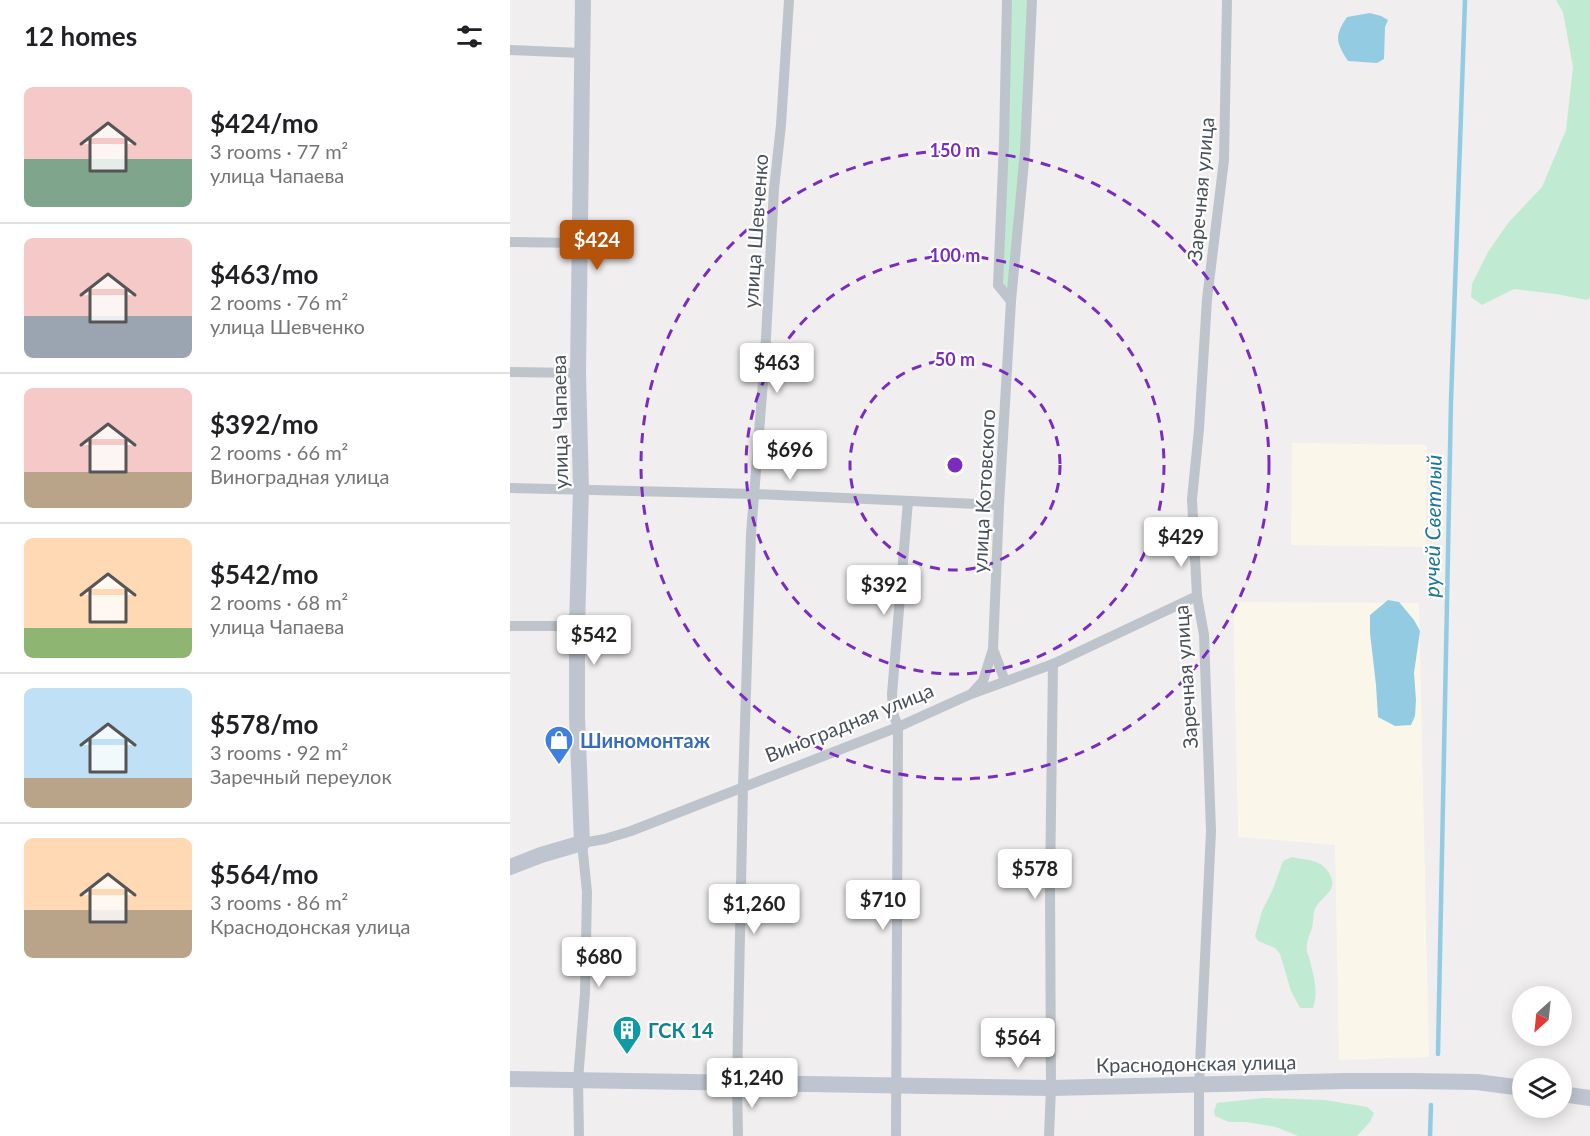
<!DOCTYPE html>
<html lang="en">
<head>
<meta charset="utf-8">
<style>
  body { margin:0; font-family:Lato,sans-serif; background:#f6f6f6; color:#202124; height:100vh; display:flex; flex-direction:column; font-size:22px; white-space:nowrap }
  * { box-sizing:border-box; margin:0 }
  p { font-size:20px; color:#757577 }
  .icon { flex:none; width:33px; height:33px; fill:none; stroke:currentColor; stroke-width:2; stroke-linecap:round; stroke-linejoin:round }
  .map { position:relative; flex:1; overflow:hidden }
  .drawer { display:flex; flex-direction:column; background:#fff; width:510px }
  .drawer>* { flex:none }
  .needle { width:39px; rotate:207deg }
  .tools { position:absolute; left:1002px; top:986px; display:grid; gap:12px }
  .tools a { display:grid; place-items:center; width:60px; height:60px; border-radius:50%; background:#fff; box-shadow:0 3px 15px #0003; font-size:30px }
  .price { position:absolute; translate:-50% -51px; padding:0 14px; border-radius:6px; background:#fff; color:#222; font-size:20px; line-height:39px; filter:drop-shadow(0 2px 3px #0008) }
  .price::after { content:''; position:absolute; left:50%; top:36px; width:18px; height:14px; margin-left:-9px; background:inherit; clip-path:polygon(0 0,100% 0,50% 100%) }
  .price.current { background:#b45309; color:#fff }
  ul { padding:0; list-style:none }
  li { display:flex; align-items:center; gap:18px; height:150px; padding:0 24px }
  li+li { border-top:2px solid #e0e0e0 }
  li span { display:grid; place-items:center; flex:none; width:168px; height:120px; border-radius:9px; color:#555 }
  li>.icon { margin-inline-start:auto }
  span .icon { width:72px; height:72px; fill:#fffc; stroke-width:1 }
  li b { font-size:26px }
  h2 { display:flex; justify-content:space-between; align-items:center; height:72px; padding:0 24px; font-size:26px }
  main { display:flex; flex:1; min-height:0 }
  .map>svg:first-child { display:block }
  .commercial { fill:#faf6e9 }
  .green { fill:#c1ead3 }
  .water { fill:#93cce2 }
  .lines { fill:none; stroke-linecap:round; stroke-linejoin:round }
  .stream { stroke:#93cce2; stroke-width:4.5 }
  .street { stroke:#bec4cb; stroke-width:10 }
  .secondary { stroke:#bec5d0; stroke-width:16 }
  .ring { fill:none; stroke:#7b2cbf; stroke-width:3; stroke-dasharray:10 8 }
  .labels { text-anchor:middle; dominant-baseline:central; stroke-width:4.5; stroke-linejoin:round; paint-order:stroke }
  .street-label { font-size:20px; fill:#485059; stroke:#fff }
  .shop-label { font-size:20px; font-weight:bold; fill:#366cbe; stroke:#fff; text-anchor:start }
  .culture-label { font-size:20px; font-weight:bold; fill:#0d838f; stroke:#fff; text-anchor:start }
  .water-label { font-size:21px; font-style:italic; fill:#1c7699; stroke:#fff }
  .centre { fill:#7b2cbf; stroke:#fff; stroke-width:3 }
  .ring-label { font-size:18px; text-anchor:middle; font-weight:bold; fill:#7b2cbf; stroke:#fff; stroke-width:4.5; stroke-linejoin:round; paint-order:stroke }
</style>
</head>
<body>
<main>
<section class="drawer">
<h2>12 homes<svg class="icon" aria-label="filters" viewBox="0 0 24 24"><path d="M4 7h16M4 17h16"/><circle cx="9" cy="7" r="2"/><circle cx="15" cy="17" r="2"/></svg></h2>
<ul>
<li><span style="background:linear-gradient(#f6c9c9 60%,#7fa58c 0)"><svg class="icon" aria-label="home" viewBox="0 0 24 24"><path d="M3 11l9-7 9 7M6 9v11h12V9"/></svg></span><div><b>$424/mo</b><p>3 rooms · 77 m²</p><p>улица Чапаева</p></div></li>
<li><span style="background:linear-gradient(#f6c9c9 65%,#9aa5b1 0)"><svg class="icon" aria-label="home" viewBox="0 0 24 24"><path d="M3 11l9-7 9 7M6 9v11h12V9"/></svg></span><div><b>$463/mo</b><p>2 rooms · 76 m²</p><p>улица Шевченко</p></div></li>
<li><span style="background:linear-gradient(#f6c9c9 70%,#b9a48a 0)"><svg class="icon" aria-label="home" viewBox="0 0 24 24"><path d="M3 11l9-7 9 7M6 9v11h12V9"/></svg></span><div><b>$392/mo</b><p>2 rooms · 66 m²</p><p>Виноградная улица</p></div></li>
<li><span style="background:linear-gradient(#ffd9b3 75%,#8fb573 0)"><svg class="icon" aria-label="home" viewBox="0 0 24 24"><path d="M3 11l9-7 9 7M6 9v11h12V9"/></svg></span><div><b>$542/mo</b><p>2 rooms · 68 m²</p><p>улица Чапаева</p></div></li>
<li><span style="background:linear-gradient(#bfe0f5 75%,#b9a48a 0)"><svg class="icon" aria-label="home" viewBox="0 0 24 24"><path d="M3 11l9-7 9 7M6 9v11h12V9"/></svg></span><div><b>$578/mo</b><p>3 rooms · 92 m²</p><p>Заречный переулок</p></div></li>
<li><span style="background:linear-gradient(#ffd9b3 60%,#b9a48a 0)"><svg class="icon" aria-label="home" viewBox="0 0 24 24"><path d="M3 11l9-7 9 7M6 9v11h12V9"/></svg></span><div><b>$564/mo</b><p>3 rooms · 86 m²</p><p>Краснодонская улица</p></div></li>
</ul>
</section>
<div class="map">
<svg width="1080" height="1136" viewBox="0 0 1080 1136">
  <rect width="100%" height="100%" fill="#f0eeee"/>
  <!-- commercial -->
  <g class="commercial">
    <polygon points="782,443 917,445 916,547 781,545"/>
    <polygon points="723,602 909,603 919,1057 829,1060 825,845 728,837"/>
  </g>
  <!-- green -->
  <g class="green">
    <polygon points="496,0 522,0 501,301 488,285"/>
    <polygon points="1046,0 1080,0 1080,298 1077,300 1046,294 1004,289 972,305 961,297 962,284 978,252 998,223 1032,187 1056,130 1063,67 1053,12"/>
    <path d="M782 857C798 861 813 858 821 877 828 893 807 898 804 912 803 915 804 918 803 921 803 929 798 936 797 944 796 948 797 953 799 957 803 974 809 991 803 1008H790L781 991 770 954 765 948 748 941 745 936 752 911 763 889 773 861Z"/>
    <polygon points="753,1098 815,1100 857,1107 864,1113 860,1122 847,1136 788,1136 766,1127 735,1122 719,1122 705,1116 704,1111 707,1103"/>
  </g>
  <!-- water -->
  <g class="water">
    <path d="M860 13 871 16 878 20 875 27 874 59 867 63 838 61C826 42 824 36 837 17Z"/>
    <polygon points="878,600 889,602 904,620 910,631 904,673 906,700 905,716 901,725 885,726 868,717 866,685 860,633 860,615"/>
  </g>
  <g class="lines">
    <!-- stream -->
    <g class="stream">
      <polyline points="928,1054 941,401 955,0"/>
      <polyline points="920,1136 921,1105"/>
    </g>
    <!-- street -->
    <g class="street">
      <polyline points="497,0 494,143 488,285 501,301"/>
      <polyline points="0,50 72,53"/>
      <polyline points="0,242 70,243"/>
      <polyline points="0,372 68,373"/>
      <polyline points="0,488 245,494 489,505"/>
      <polyline points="0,626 67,626"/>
      <polyline points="495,681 483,649 489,505 501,301 515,151 522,0"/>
      <polyline points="463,692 473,681 483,649"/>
      <polyline points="69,1136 68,1080 75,993 77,892 72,843 95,839 121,831 388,727 461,694 543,664 687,596"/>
      <polyline points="228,1136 227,1082 233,787 241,534 255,356 264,189 271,125 279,0"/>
      <polyline points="386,1136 388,727 383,713 382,694 398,501"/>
      <polyline points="539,1136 541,1088 540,885 543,664"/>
      <polyline points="689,1136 689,1085 701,831 694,635 687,596 682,499 689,429 697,299 714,160 717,0"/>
    </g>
    <!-- secondary -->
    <g class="secondary">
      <polyline points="0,867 31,855 72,843 67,716 67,626 71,489 68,373 73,0"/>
      <polyline points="0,1079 541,1088 836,1081 900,1081 967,1082 1012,1088"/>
      <polyline points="1052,1094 1080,1098"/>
    </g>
  </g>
  <!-- distance rings -->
  <g class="ring">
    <circle cx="445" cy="465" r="105"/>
    <circle cx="445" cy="465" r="209"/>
    <circle cx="445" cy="465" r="314"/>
  </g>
  <!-- icons -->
  <defs>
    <g id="shop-pin" transform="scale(1.5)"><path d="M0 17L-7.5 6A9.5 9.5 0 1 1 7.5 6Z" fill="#3f7fe0" stroke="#fff"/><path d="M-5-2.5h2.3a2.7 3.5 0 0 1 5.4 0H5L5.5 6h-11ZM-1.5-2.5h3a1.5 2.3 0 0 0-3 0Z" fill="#fff"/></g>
    <g id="building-pin" transform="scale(1.5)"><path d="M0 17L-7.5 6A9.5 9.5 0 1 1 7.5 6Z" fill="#0f9aa8" stroke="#fff"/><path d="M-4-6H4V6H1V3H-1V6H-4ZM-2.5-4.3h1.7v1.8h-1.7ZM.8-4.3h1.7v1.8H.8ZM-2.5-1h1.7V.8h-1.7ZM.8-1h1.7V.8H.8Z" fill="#fff"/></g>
  </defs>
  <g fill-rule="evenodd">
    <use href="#shop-pin" x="49" y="740"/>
    <use href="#building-pin" x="117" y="1030"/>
  </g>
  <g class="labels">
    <!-- street labels -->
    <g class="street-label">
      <text transform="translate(690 189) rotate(-85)">Заречная улица</text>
      <text transform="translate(245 231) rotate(-86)">улица Шевченко</text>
      <text transform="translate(49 422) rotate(-91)">улица Чапаева</text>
      <text transform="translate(473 491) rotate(-87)">улица Котовского</text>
      <text transform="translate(675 677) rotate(-94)">Заречная улица</text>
      <text transform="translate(339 722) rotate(-22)">Виноградная улица</text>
      <text transform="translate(686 1063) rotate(-1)">Краснодонская улица</text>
    </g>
    <!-- shop labels -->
    <g class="shop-label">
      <text x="70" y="740">Шиномонтаж</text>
    </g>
    <!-- culture labels -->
    <g class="culture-label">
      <text x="138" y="1030">ГСК 14</text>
    </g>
    <!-- water labels -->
    <g class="water-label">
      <text transform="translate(922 526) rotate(-89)">ручей Светлый</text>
    </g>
  </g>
  <circle cx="445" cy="465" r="9" class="centre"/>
  <g class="ring-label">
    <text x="445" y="157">150 m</text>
    <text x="445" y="262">100 m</text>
    <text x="445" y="366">50 m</text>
  </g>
</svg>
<div class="tools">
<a><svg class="needle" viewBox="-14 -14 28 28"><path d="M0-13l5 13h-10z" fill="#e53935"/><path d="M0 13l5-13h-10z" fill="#757577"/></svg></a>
<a><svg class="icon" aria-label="layers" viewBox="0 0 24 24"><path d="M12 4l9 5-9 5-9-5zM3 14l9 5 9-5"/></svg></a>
</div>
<b class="price current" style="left:87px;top:271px">$424</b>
<b class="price" style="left:267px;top:394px">$463</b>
<b class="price" style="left:280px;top:481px">$696</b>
<b class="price" style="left:671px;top:568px">$429</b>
<b class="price" style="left:374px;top:616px">$392</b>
<b class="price" style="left:84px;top:666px">$542</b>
<b class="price" style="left:525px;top:900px">$578</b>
<b class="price" style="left:373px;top:931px">$710</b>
<b class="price" style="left:244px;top:935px">$1,260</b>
<b class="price" style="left:89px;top:988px">$680</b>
<b class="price" style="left:508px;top:1069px">$564</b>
<b class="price" style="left:242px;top:1109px">$1,240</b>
</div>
</main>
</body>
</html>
